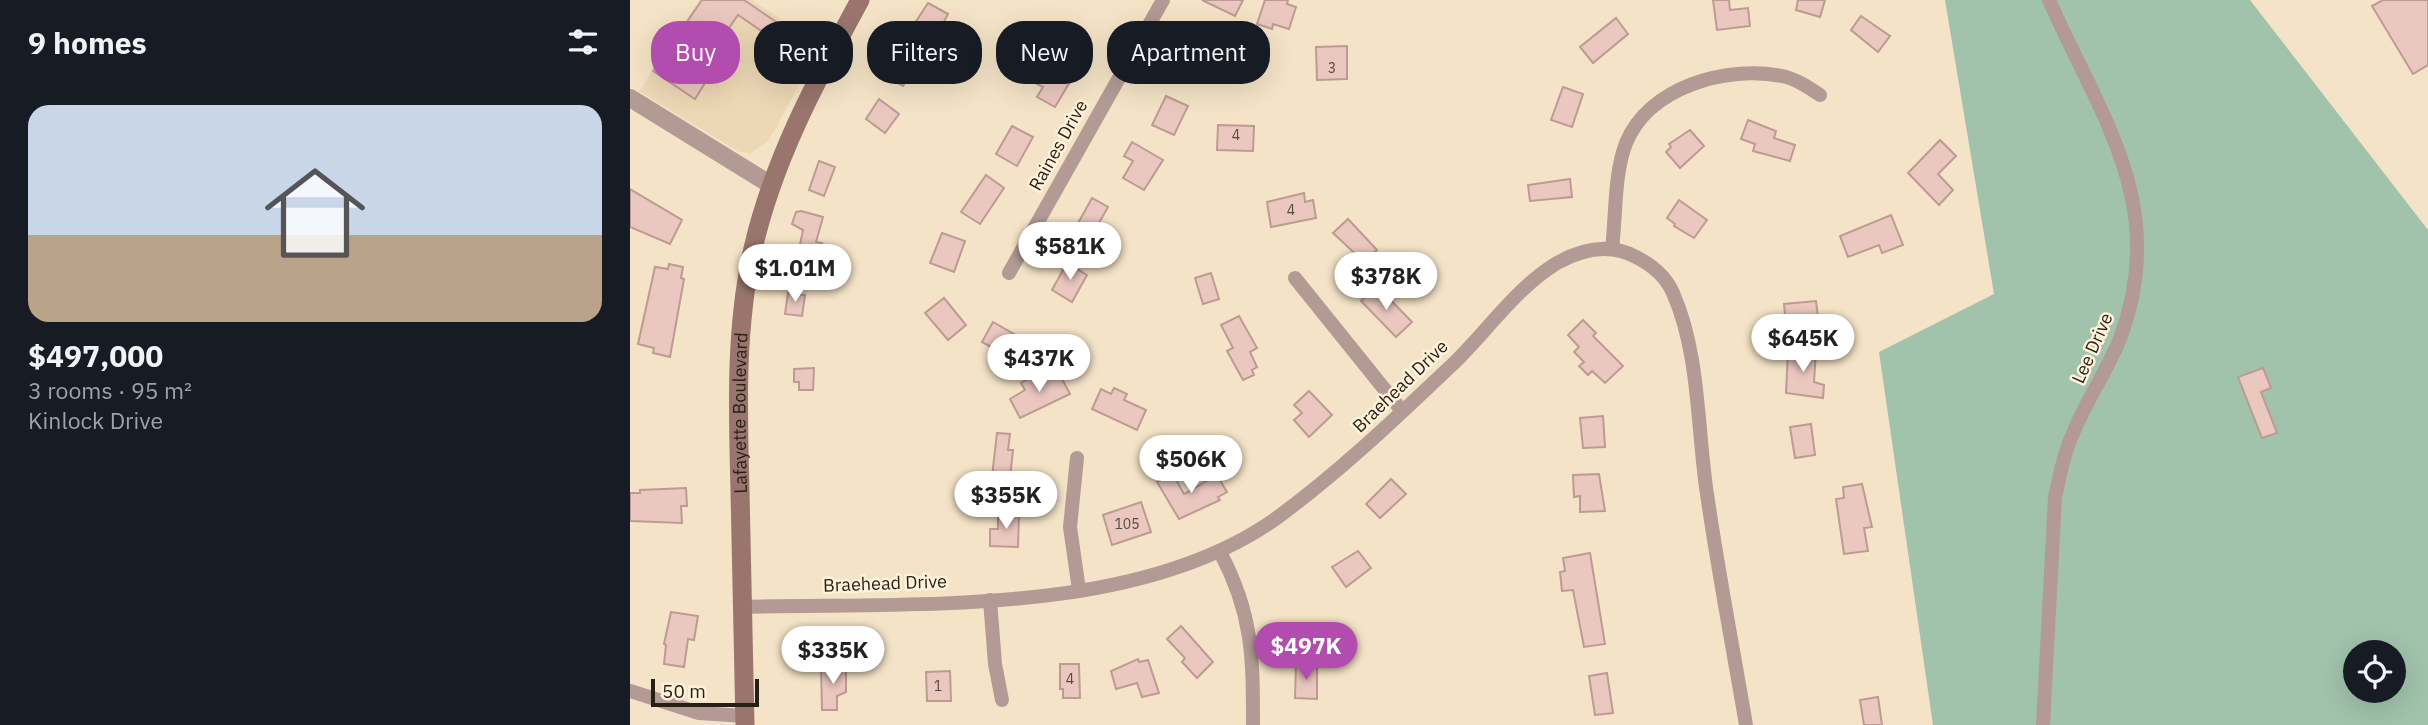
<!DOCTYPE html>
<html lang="en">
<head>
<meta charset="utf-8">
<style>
  body { margin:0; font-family:"IBM Plex Sans",sans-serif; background:#242831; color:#f1f3f6; height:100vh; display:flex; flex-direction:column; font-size:26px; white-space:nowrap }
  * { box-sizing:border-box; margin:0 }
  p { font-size:23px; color:#9ea1a6 }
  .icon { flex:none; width:38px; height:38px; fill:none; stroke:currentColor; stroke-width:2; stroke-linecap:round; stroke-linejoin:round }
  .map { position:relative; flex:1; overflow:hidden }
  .panel { display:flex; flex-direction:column; background:#171b24; width:630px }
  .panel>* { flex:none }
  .banner { position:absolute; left:21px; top:21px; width:665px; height:63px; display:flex; gap:14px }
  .fabs { position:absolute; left:1713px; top:640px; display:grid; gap:14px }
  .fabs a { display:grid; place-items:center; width:63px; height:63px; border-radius:50%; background:#171b24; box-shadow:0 7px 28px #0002; font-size:35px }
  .scale { position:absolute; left:21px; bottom:18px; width:108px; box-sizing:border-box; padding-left:7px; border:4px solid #251f14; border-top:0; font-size:19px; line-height:24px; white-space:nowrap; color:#251f14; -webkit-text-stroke:5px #fff1da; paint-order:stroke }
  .price { position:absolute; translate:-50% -60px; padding:0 16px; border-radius:24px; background:#fff; color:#222; font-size:23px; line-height:46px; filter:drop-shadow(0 2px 4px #0008) }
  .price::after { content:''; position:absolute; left:50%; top:42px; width:21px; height:16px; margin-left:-10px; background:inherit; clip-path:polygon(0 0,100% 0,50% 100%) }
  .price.active { background:#b34caf; color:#fff }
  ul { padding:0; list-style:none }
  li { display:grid; align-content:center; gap:14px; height:371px; padding:0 28px }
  li span { display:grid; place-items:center; height:217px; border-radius:21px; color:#555 }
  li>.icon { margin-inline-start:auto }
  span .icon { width:126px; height:126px; fill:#fffc; stroke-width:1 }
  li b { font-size:30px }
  h2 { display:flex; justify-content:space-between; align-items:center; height:84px; padding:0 28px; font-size:30px }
  .pill { padding:0 24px; border-radius:28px; background:#171b24; box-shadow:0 7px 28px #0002; font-size:24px; line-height:63px }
  .pill.active { background:#b34caf; color:#fff }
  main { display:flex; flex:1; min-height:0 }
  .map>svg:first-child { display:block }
  .built { fill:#edd8b5 }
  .green { fill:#a1c2ab; fill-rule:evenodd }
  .building { fill:#ebc8bf; stroke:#bd9b93; stroke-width:2 }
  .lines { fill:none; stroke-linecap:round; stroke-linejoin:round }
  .minor { stroke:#b39a94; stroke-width:14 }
  .tertiary { stroke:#b39a94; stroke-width:18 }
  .secondary { stroke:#99756e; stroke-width:19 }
  .labels { text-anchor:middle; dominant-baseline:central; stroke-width:5; stroke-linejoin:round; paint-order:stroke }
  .number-label { font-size:14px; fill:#56493f }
  .street-label { font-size:18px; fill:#251f14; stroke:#fff1da }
</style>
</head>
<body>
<main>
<section class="panel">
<h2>9 homes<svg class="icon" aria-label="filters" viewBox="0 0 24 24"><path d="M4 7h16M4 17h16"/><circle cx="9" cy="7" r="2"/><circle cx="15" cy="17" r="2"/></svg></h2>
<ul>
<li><span style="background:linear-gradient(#c9d6e8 60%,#b9a48a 0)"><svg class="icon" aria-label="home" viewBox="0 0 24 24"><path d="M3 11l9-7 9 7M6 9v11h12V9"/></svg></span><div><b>$497,000</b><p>3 rooms · 95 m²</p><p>Kinlock Drive</p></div></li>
</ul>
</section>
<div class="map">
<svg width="1798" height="725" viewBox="0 0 1798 725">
  <rect width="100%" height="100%" fill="#f4e3c6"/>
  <!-- built -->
  <polygon class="built" points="69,0 122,0 190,45 146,128 138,141 121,153 109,152 9,91"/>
  <!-- green -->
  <path class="green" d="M1315 0H1620L1798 230V725H1303L1249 352 1364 294ZM1726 653H1764V691H1726Z"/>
  <!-- building -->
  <g class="building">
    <polygon points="72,0 114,0 167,36 158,49 108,15 69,72 78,78 65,99 23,71"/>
    <polygon points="572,0 613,0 605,16"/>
    <polygon points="635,0 658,0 657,4 666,7 659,29 643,24 642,29 627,24"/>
    <polygon points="1083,0 1099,0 1100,10 1118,8 1120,26 1087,30"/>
    <polygon points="1168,0 1195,0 1190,17 1166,10"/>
    <polygon points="1753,0 1798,0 1798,65 1783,74 1742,6"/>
    <polygon points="298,3 318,14 307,35 285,23"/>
    <polygon points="1231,16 1260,36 1248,52 1221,30"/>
    <polygon points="986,18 998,34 963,63 950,47"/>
    <polygon points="275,45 294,55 273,86 260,79"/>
    <polygon points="717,46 717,79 687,80 686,47"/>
    <polygon points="423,69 441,80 425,107 407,97 413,87 405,83 411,73 418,77"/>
    <polygon points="933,87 953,94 942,127 921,120"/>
    <polygon points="536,96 558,106 544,135 522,125"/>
    <polygon points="249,99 269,114 255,133 236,119"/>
    <polygon points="1118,120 1146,131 1144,138 1165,145 1160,161 1123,151 1125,144 1111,139"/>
    <polygon points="588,125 624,126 623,151 587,150"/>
    <polygon points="382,126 403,137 387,166 366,154"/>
    <polygon points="1060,130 1074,146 1050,168 1036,152 1041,147 1039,144"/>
    <polygon points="1310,140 1326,156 1308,174 1323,190 1309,205 1278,173"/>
    <polygon points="502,142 533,160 514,190 493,178 503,161 494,156"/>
    <polygon points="189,161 205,167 194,196 179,190"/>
    <polygon points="356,175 374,188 350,224 331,212"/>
    <polygon points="940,179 942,197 900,201 898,185"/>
    <polygon points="0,189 52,220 40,244 0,227"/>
    <polygon points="674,193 675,202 683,200 686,218 641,227 637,202"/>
    <polygon points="462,198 478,207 458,242 445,234 450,226 447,225"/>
    <polygon points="1049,200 1077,220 1064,238 1044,226 1045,224 1037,218"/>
    <polygon points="171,211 193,217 186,242 192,243 186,268 166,264 173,230 162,224 166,212"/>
    <polygon points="1261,215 1273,245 1252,253 1249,245 1218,257 1210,236"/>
    <polygon points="718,219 747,250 734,262 703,233"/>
    <polygon points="312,233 335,241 324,272 300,263"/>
    <polygon points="437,263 457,275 442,302 422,290"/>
    <polygon points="39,264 53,267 51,278 54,279 40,357 23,353 24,348 8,344 25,267 38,269"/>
    <polygon points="581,273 589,299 573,304 565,278"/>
    <polygon points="747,286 782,322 766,337 731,301"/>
    <polygon points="158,293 175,295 172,316 155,314"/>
    <polygon points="314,298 336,325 318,340 295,313"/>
    <polygon points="1186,301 1189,325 1156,328 1154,304"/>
    <polygon points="609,316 627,348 620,352 627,367 622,370 624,375 613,380 597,351 603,348 591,325"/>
    <polygon points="953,320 966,333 963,336 993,366 975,383 962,371 958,375 949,366 954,362 944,352 949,347 938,335"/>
    <polygon points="363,322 389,337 378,356 352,342"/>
    <polygon points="1158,350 1186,351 1184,382 1194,385 1193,398 1156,393"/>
    <polygon points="184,368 183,390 169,390 169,382 164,382 164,369"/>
    <polygon points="1633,368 1641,388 1631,392 1647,433 1632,438 1608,377"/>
    <polygon points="409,373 413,381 429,373 440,394 390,418 380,399 395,390 391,383"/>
    <polygon points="484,388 497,394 494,400 516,410 507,430 462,409 471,389 481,394"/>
    <polygon points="679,391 702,415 679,437 664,420 672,413 664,405"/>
    <polygon points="973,416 975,447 953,448 950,418"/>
    <polygon points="1181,424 1185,455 1165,458 1160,427"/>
    <polygon points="367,433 380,434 378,450 383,450 379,487 361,485"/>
    <polygon points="543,474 554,494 587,475 597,492 588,497 590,500 549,519 527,482"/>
    <polygon points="969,474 975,511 950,512 950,496 944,497 943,475"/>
    <polygon points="761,479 776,494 750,518 736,504"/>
    <polygon points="1232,484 1242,527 1234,528 1238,551 1214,554 1206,499 1214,498 1213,487"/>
    <polygon points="56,488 57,506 51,506 52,523 0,521 0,493 10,493 10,490"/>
    <polygon points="511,502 521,532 482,545 473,515"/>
    <polygon points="368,513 389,513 388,547 360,546 360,529 368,529"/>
    <polygon points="728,551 741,568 716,587 702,567"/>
    <polygon points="960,553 975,644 954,647 943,590 932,591 930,572 935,571 933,558"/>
    <polygon points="41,612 68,616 64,640 58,639 54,667 34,664 36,645 34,644"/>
    <polygon points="551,626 583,662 567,678 552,662 555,658 537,639"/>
    <polygon points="508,659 509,662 518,660 529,693 512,697 507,683 486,689 481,671"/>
    <polygon points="430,664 449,664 450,698 433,698 433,689 430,689"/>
    <polygon points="666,664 687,665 687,699 665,698"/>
    <polygon points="191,666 216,666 216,692 207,696 207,710 192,710"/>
    <polygon points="320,671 321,701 297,701 296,672"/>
    <polygon points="977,673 983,713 965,715 959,676"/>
    <polygon points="1248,697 1252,725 1234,725 1230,700"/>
  </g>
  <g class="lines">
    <!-- minor -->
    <g class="minor">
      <path d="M516 30C540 57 567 68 603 66"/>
      <path d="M982 249C986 216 984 174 996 143 1019 87 1096 65 1152 76 1166 79 1178 87 1190 95"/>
      <polyline points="379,273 533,0"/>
      <polyline points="665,278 772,411"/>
      <polyline points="447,458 440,527 449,590"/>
      <path d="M590 552C623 614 623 657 623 725"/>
      <polyline points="360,600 365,664 372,700"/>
      <path d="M112 607C280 602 507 619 648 517 711 471 768 416 824 363 858 330 886 288 927 263 952 249 980 243 1006 257 1022 265 1036 277 1043 293 1070 354 1067 429 1077 494 1088 571 1103 648 1116 725"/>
      <polyline points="0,691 69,713 115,716"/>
      <path d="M1413 725 1425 497C1430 475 1434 452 1444 431 1457 400 1476 372 1489 341 1541 207 1471 118 1419 0"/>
    </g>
    <!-- tertiary -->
    <polyline class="tertiary" points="0,98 141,185"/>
    <!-- secondary -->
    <path class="secondary" id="s1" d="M115 725C113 647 111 569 110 491 108 412 105 331 122 253 142 162 186 81 230 0"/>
  </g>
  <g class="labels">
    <!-- number labels -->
    <g class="number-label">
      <text x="702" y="68">3</text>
      <text x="606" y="135">4</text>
      <text x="661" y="210">4</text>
      <text x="497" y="524">105</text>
      <text x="440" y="679">4</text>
      <text x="308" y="686">1</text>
    </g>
    <!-- street labels -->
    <g class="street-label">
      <text transform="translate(428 145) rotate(-61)">Raines Drive</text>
      <text transform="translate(1462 348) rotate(-66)">Lee Drive</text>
      <text transform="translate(770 386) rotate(-44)">Braehead Drive</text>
      <text stroke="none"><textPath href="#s1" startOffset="312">Lafayette Boulevard</textPath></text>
      <text transform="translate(255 583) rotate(-2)">Braehead Drive</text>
    </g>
  </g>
</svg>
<div class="fabs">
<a><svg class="icon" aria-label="locate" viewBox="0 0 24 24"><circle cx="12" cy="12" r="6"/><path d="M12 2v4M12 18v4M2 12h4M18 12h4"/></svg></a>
</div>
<div class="scale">50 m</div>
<b class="price" style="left:440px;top:282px">$581K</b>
<b class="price" style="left:165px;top:304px">$1.01M</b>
<b class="price" style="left:756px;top:312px">$378K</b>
<b class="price" style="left:1173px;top:374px">$645K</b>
<b class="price" style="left:409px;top:394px">$437K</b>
<b class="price" style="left:561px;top:495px">$506K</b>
<b class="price" style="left:376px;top:531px">$355K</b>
<b class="price active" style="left:676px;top:682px">$497K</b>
<b class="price" style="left:203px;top:686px">$335K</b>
<div class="banner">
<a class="pill active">Buy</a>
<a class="pill">Rent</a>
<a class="pill">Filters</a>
<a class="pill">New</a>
<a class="pill">Apartment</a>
</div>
</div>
</main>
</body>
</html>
